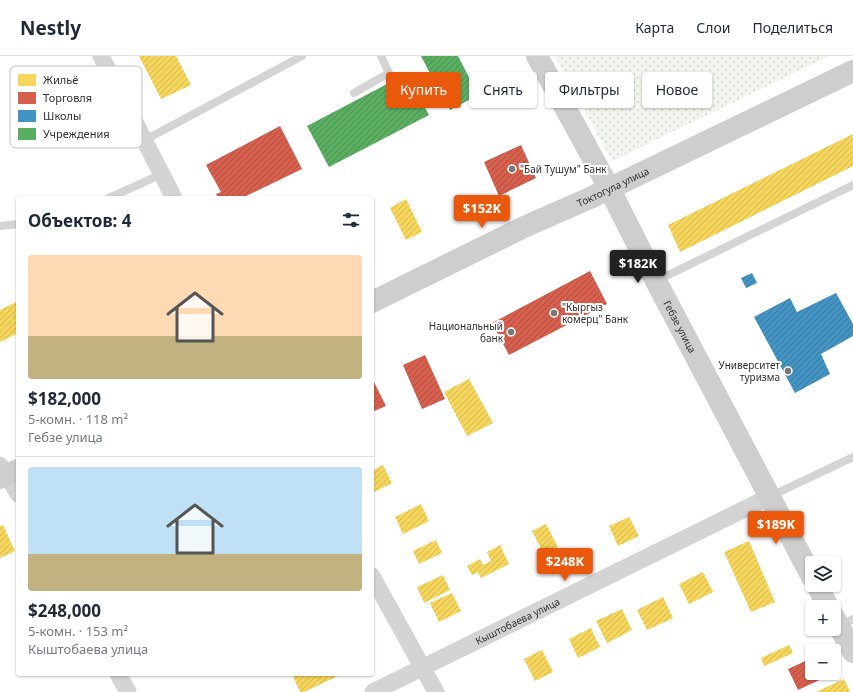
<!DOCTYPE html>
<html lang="ru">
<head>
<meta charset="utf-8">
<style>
  body { margin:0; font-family:"Noto Sans",sans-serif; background:#f6f6f7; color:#1f2937; height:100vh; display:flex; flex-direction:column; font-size:15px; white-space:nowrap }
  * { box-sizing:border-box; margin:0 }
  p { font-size:13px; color:#747a83 }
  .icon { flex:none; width:22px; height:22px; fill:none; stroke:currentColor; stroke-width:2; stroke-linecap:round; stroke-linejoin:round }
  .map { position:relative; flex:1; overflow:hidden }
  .panel { position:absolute; left:16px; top:140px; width:358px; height:480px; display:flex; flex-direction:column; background:#fff; border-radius:4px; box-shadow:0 1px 3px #0004 }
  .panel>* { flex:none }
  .guide { position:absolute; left:386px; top:16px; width:380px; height:36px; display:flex; gap:8px }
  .buttons { position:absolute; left:805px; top:500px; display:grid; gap:8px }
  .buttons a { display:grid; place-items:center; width:36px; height:36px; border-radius:4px; background:#fff; box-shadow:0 1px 3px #0004; font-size:20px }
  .price { position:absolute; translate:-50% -34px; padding:0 9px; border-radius:4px; background:#ea580c; color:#fff; font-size:13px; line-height:26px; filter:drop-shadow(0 1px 2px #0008) }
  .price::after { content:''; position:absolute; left:50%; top:24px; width:12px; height:9px; margin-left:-6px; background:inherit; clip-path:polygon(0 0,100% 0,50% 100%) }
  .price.active { background:#222; color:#fff }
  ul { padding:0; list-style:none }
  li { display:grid; align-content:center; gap:8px; height:212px; padding:0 12px }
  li+li { border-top:1px solid #e0e1e3 }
  li span { display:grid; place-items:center; height:124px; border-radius:4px; color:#555 }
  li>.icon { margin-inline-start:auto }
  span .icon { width:72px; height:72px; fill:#fffc; stroke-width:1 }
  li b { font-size:17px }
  h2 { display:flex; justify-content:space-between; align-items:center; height:48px; padding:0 12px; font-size:17px }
  .tag { padding:0 14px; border-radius:4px; background:#fff; box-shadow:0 1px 3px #0004; font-size:14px; line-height:36px }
  .tag.active { background:#ea580c; color:#fff }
  header { display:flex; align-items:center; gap:24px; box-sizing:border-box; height:56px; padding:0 20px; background:#fff; border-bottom:1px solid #e0e1e3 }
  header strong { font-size:19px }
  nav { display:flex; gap:22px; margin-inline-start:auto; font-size:14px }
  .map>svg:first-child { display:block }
  .park { fill:url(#park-dots) }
  .homes { fill:url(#homes-hatch) }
  .shops { fill:url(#shops-hatch) }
  .schools { fill:url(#schools-hatch) }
  .public { fill:url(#public-hatch) }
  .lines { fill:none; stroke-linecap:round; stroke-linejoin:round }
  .service { stroke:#d4d4d4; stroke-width:8 }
  .minor { stroke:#d4d4d4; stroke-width:17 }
  .secondary { stroke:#cecece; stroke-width:22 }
  .poi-dot { fill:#787878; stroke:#fff; stroke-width:1.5 }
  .labels { text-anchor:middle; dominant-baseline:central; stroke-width:4; stroke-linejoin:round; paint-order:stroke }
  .poi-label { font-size:10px; fill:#303030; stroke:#fff; text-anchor:start }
  .street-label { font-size:10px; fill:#303030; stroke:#fff }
  .key { fill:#fff; stroke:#c1c1c1; stroke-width:1 }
  .key-label { font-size:11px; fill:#303030 }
</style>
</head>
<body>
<header>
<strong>Nestly</strong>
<nav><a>Карта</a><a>Слои</a><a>Поделиться</a></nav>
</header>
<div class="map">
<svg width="853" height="636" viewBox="0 0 853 636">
  <defs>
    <pattern id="park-dots" width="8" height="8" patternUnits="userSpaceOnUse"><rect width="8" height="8" fill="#f2f5ed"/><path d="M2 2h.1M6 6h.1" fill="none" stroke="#d0d2cc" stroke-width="1.8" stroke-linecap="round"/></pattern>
    <pattern id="homes-hatch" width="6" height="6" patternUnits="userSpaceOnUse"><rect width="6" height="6" fill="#f6d55c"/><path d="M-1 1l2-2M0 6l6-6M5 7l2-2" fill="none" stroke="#d3b750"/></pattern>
    <pattern id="shops-hatch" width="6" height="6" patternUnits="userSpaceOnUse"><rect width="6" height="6" fill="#d6604d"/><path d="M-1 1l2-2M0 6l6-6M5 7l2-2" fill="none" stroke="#ae5040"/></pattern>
    <pattern id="schools-hatch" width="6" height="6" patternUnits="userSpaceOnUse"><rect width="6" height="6" fill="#4393c3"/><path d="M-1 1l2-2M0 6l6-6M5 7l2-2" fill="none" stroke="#38789f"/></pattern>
    <pattern id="public-hatch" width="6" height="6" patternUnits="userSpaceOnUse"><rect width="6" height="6" fill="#5aae61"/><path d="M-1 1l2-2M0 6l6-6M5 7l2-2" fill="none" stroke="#4b8e50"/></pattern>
  </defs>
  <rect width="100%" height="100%" fill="#fff"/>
  <!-- park -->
  <polygon class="park" points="555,0 829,0 612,105"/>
  <!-- homes -->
  <g class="homes">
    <polygon points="139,0 176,0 191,29 161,43"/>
    <polygon points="853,78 853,110 680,196 668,169"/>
    <polygon points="406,143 422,176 406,184 390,152"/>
    <polygon points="18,245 18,277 0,286 0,254"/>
    <polygon points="469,323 493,367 467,380 444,336"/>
    <polygon points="383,409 392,427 372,437 372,415"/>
    <polygon points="421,448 429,465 403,478 395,461"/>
    <polygon points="629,461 639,480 618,490 609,470"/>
    <polygon points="546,468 558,491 544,498 532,475"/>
    <polygon points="3,469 15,495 0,502 0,470"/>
    <polygon points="436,484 442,497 419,508 413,495"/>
    <polygon points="749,485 775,546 751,556 724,496"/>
    <polygon points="500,489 509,508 481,522 478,516 472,519 467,510 480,503 483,509 491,505 487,496"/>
    <polygon points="703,516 713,536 689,548 679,528"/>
    <polygon points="443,519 450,534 424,547 417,531"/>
    <polygon points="452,537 461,555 439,566 430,547"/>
    <polygon points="663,541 673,562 647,574 637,554"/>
    <polygon points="622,553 632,574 607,587 596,565"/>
    <polygon points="591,572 600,591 578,602 569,583"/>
    <polygon points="789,589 793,597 764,610 761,602"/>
    <polygon points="542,594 553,616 535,625 524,603"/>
    <polygon points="292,618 342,618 304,636 300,636"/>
    <polygon points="844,623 850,636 816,636"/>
  </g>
  <!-- shops -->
  <g class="shops">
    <polygon points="280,70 302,113 242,142 218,142 216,138 221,136 206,109"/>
    <polygon points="521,89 536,122 499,140 484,106"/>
    <polygon points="590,215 607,248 509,299 492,267"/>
    <polygon points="425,299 445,343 422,353 403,309"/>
    <polygon points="372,322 386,350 372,356"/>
    <polygon points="812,602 812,617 829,617 830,619 798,634 788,613"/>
  </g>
  <!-- schools -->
  <g class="schools">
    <polygon points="752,217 757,227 746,232 741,222"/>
    <polygon points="836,237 853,268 853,280 821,298 830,318 795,337 754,261 790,242 797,256"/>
  </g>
  <!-- public -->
  <polygon class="public" points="421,0 458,0 478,39 450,54 441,37 422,46 429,59 329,111 307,70 408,17 418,36 435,27"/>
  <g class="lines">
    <!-- service -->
    <g class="service">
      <polyline points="354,37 389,17 381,0"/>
      <polyline points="145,84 302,0"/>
      <polyline points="109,142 162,118"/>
      <polyline points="0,170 18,168"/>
      <polyline points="656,225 853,129"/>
      <polyline points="771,440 853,401"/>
      <polyline points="840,571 853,563"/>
    </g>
    <!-- minor -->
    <g class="minor">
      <polyline points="101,0 174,142"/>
      <polyline points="0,409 7,419 18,438"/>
      <polyline points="372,520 436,636"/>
      <polyline points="118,618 128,636"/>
      <path id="s1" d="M373 636 769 441"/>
    </g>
    <!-- secondary -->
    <g class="secondary">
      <path id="s2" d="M537 0 609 132 656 225 812 521"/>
      <path id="s3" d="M372 246 524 171 590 142 853 15"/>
      <polyline points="0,422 18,414"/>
      <polyline points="817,529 828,551"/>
      <polyline points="834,561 853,596"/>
    </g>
  </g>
  <!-- markers -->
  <g class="poi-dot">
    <circle cx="512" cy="113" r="4"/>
    <circle cx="554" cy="257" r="4"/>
    <circle cx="511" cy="276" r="4"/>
    <circle cx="788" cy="315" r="4"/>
  </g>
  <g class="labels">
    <!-- poi labels -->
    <g class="poi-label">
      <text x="520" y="113">"Бай Тушум" Банк</text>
      <text x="562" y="251">"Кыргыз<tspan x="562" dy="12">комерц" Банк</tspan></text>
      <text x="503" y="270" text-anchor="end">Национальный<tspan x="503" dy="12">банк</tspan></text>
      <text x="780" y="309" text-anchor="end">Университет<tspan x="780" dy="12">туризма</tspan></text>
    </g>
    <!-- street labels -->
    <g class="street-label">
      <text stroke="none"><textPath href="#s3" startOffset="267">Токтогула улица</textPath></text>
      <text stroke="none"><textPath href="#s2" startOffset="306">Гебзе улица</textPath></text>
      <text stroke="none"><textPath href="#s1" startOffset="161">Кыштобаева улица</textPath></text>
    </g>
  </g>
  <!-- legend -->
  <rect x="10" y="10" width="132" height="82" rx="6" class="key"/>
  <rect x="18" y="18" width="18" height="12" fill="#f6d55c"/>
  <rect x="18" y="36" width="18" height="12" fill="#d6604d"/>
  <rect x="18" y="54" width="18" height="12" fill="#4393c3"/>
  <rect x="18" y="72" width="18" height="12" fill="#5aae61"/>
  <g class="key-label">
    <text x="43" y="28">Жильё</text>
    <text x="43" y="46">Торговля</text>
    <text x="43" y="64">Школы</text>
    <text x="43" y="82">Учреждения</text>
  </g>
</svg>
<div class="buttons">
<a><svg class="icon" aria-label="layers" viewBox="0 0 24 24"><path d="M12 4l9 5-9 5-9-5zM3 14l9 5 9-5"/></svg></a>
<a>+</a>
<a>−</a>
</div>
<b class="price" style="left:482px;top:173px">$152K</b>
<b class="price active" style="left:638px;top:228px">$182K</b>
<b class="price" style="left:776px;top:489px">$189K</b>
<b class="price" style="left:565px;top:526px">$248K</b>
<div class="guide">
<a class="tag active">Купить</a>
<a class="tag">Снять</a>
<a class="tag">Фильтры</a>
<a class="tag">Новое</a>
</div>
<section class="panel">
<h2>Объектов: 4<svg class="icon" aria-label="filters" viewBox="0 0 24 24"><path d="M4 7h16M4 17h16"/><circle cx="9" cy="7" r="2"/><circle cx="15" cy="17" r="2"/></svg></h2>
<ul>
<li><span style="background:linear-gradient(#ffd9b3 65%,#c2b280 0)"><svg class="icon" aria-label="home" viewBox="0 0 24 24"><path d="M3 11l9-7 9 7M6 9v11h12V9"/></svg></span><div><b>$182,000</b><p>5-комн. · 118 m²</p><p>Гебзе улица</p></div></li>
<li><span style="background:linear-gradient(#bfe0f5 70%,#c2b280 0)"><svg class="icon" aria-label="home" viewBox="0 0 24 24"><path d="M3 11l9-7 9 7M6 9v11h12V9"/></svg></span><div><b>$248,000</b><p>5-комн. · 153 m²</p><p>Кыштобаева улица</p></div></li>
</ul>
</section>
</div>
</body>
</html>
